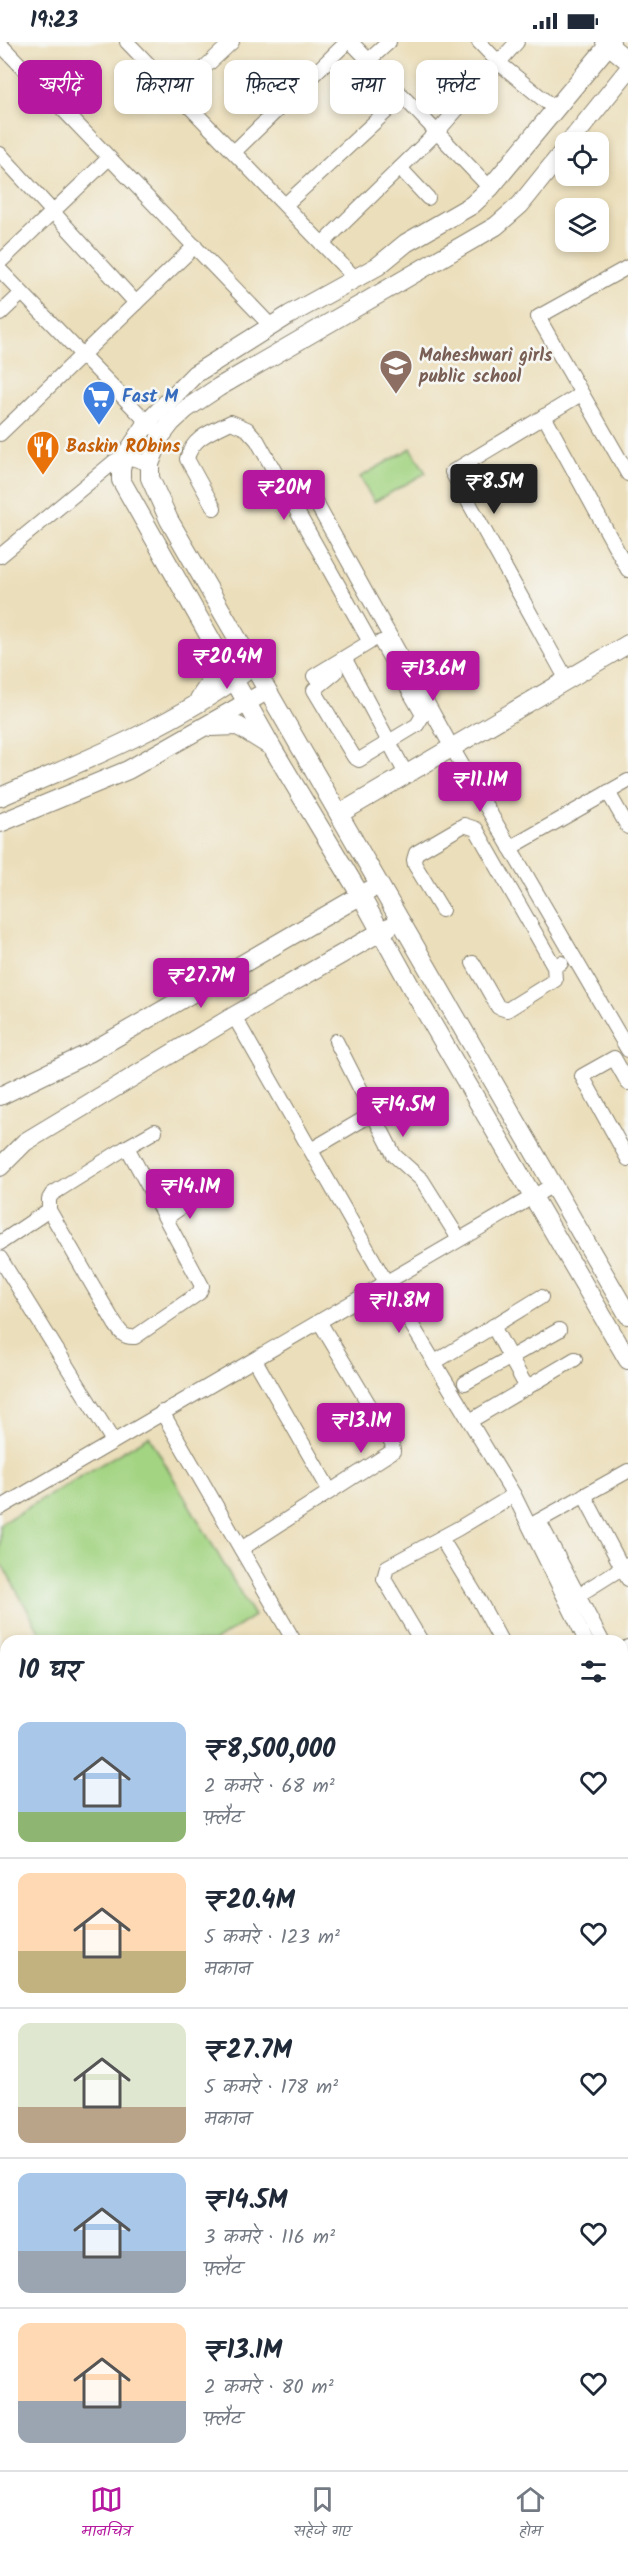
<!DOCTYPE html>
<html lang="hi">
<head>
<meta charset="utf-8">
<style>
  body { margin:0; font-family:Kalam,"Playpen Sans Deva",sans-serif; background:#f6f6f7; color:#1f2937; height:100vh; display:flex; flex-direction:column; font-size:22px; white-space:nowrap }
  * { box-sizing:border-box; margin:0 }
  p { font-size:20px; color:#747a83 }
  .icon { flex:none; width:33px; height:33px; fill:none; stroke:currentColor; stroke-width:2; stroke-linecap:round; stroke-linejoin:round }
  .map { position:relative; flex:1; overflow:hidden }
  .side { position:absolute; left:0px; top:1593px; width:628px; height:836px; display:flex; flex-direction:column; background:#fff; border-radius:18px 18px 0 0; box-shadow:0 3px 9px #0003 }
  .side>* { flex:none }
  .hud { position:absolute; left:18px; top:18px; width:592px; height:54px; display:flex; gap:12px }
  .fabs { position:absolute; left:555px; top:90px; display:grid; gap:12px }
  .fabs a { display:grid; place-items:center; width:54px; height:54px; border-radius:12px; background:#fff; box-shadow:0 3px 9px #0003; font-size:30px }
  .price { position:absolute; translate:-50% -51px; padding:0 14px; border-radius:6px; background:#b5179e; color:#fff; font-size:20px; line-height:39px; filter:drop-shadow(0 2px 3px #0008) }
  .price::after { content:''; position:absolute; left:50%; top:36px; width:18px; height:14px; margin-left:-9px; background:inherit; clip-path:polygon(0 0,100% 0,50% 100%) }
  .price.active { background:#222; color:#fff }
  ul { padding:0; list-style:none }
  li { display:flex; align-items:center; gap:18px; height:150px; padding:0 18px }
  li+li { border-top:2px solid #e0e1e3 }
  li span { display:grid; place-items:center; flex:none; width:168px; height:120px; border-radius:12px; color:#555 }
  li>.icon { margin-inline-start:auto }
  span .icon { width:72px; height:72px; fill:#fffc; stroke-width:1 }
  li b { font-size:26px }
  h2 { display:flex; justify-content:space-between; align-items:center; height:72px; padding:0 18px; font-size:26px }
  .chip { padding:0 21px; border-radius:12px; background:#fff; box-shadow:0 3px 9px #0003; font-size:21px; line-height:54px }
  .chip.active { background:#b5179e; color:#fff }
  .status { display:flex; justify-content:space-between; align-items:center; height:42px; padding:0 30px; background:#fff; direction:ltr }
  .status svg { height:16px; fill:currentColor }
  .dock { display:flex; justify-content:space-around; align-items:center; height:84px; border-top:2px solid #e0e1e3; background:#fff; font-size:16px; color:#747a83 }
  .dock a { display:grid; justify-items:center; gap:3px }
  .dock .active { color:#b5179e }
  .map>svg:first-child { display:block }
  .green { fill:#a3d482; stroke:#60784f; stroke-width:1.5 }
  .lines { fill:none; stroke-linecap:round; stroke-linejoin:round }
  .street-casing { stroke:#847d6b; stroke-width:16 }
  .secondary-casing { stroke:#847d6b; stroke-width:20 }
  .primary-casing { stroke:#847d6b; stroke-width:23 }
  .street { stroke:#fff; stroke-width:14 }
  .secondary { stroke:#fff; stroke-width:18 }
  .primary { stroke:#fff; stroke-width:21 }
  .labels { text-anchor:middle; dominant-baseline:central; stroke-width:5; stroke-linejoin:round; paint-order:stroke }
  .education-label { font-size:18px; font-weight:bold; fill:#785e54; stroke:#f6f6f2; text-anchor:start }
  .shop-label { font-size:18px; font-weight:bold; fill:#366cbe; stroke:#f6f6f2; text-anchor:start }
  .food-label { font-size:18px; font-weight:bold; fill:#c56008; stroke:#f6f6f2; text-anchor:start }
</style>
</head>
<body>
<div class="status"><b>19:23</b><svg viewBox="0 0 49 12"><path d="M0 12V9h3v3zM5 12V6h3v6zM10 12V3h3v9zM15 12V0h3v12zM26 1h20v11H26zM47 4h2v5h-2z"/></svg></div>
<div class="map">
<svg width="628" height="2428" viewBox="0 0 628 2428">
  <rect width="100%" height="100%" fill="#f6f6f2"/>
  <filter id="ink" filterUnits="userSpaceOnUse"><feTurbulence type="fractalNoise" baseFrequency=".0167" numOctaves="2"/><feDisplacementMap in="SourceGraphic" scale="12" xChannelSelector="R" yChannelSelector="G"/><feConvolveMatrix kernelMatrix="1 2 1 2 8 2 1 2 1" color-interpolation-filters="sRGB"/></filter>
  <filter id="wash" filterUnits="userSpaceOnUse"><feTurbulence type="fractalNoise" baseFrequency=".008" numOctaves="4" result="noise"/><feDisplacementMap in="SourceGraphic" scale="24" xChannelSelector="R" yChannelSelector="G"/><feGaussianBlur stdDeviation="1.35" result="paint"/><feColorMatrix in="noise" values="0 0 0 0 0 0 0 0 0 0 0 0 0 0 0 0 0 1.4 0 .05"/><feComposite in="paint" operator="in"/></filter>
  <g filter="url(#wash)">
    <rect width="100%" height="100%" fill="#ebdeba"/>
    <!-- green -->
    <g class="green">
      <polygon points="411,406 426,431 374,460 360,435"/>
      <polygon points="149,1394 254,1574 215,1599 45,1599 0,1519 0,1482"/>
    </g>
  </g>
  <g filter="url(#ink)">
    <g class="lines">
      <!-- street casing -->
      <g class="street-casing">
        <g id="street">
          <polyline points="127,0 355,236"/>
          <polyline points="351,0 490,146"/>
          <polyline points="479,0 499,21 555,67"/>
          <polyline points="0,2 271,284"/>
          <polyline points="369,18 389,0"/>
          <polyline points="177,51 232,0"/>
          <polyline points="234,110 347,0"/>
          <polyline points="0,112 136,261"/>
          <polyline points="400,126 428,156"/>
          <polyline points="285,163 403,54"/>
          <polyline points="322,202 437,90 517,0"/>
          <polyline points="0,220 109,116"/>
          <polyline points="628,225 538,275 628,432"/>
          <polyline points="0,228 153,386"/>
          <polyline points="0,272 22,251"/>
          <polyline points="544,374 628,528"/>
          <polyline points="0,392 195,204"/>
          <polyline points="310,450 451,704 628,1008"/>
          <path d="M214 466 187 417C192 395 213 389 231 380L247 387 257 398 370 600 314 634"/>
          <polyline points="0,514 115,419 125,414 150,422"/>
          <polyline points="347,621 406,732"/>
          <polyline points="336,630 314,648 354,715 359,718 417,683 423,673 381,600"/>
          <polyline points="567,638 452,430 581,352"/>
          <polyline points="608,750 628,785"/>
          <polyline points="510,806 628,739"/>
          <polyline points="442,868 415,823 414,818 416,811 464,783 476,787 554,924"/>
          <polyline points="473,921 498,965 507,968 555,938 554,924 561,921"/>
          <polyline points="234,974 386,1240 514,1453 586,1599"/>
          <polyline points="336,999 394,1113 422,1138 459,1197"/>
          <polyline points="628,1041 614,1016 582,1034 628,1117"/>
          <path d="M127 1105 202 1244 199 1251 135 1295C124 1296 121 1291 115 1282L49 1168V1157L52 1152Z"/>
          <polyline points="127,1105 155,1089"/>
          <polyline points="311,1108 401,1055"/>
          <polyline points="166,1176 197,1154"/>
          <polyline points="0,1201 49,1168"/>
          <polyline points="0,1216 113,1399"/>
          <polyline points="493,1284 527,1346"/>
          <polyline points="255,1318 330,1449"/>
          <polyline points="435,1320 541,1255"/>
          <polyline points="465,1341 559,1288"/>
          <polyline points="162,1370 294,1599"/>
          <polyline points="470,1379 575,1317"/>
          <polyline points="584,1453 628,1537"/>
          <polyline points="0,1466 553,1143"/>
          <polyline points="539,1479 602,1599"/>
          <polyline points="533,1482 628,1429"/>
          <polyline points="441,1496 479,1558 501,1599"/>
          <polyline points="241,1507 393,1409 392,1401 319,1279"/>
          <polyline points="577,1554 628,1522"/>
          <polyline points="421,1599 384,1537 387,1525 459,1486 514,1453"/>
          <polyline points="622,1609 628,1605"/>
          <polyline points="622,1636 628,1647"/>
          <polyline points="0,1970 6,1967"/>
          <polyline points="0,2081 6,2092"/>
          <polyline points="0,2199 6,2195"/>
          <polyline points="0,2292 6,2289"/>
          <polyline points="0,2319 6,2316"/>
          <polyline points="627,2428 628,2426"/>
        </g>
      </g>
      <!-- secondary casing -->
      <g class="secondary-casing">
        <g id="secondary">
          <polyline points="605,0 628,19"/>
          <polyline points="611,0 490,146 472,163 406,201 378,224 289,273 195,332 148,380 125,414 121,426 121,438 273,707 361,854 411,945 628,1318"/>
          <polyline points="570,100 628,28"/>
          <polyline points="566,106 520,163 496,184 219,345 186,367 171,381 161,394 150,422 150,436 169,478 628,1273"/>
          <polyline points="199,657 213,636 221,613"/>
          <polyline points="210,685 238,684 267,702"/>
          <path d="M0 755C84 719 170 685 244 631"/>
          <polyline points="339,772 628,602"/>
          <polyline points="0,781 128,728 258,654"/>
          <polyline points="0,1054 89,1011 370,848"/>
          <polyline points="0,1125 25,1100 234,974 389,885"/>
          <polyline points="622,1799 628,1792"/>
          <polyline points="622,1842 628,1835"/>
          <polyline points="0,1946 6,1956"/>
          <polyline points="622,2384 628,2385"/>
          <polyline points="62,2428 71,2422"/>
          <polyline points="106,2428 115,2422"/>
        </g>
      </g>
      <!-- primary casing -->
      <g class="primary-casing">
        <g id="primary">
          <polyline points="622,2148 628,2142"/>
          <polyline points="622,2201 628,2194"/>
          <polyline points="392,2428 397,2422"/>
          <polyline points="433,2428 438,2422"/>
        </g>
      </g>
      <!-- street -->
      <use href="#street" class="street"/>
      <!-- secondary -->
      <use href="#secondary" class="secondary"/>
      <!-- primary -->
      <use href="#primary" class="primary"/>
    </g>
  </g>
  <!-- icons -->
  <defs>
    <g id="school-pin" transform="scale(1.725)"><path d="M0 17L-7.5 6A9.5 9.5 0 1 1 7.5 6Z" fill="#8d6e63" stroke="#f6f6f2"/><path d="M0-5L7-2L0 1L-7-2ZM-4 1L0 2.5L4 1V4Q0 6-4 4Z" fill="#fff"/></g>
    <g id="supermarket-pin" transform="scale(1.725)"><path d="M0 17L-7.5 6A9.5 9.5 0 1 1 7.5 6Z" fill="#3f7fe0" stroke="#f6f6f2"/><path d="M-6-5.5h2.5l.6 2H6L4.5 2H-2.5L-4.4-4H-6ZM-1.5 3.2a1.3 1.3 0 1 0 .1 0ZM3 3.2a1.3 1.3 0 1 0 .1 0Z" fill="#fff"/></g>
    <g id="restaurant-pin" transform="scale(1.725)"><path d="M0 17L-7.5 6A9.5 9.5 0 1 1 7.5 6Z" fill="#e8710a" stroke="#f6f6f2"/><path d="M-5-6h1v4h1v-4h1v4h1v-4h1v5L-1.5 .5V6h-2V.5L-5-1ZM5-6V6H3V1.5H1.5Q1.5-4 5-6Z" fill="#fff"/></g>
  </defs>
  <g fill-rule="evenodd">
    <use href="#school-pin" x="396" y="324"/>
    <use href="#supermarket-pin" x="99" y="355"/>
    <use href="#restaurant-pin" x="43" y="405"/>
  </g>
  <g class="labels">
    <!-- education labels -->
    <g class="education-label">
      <text x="419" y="314">Maheshwari girls<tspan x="419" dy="21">public school</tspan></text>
    </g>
    <!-- shop labels -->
    <g class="shop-label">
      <text x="122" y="355">Fast M</text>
    </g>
    <!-- food labels -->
    <g class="food-label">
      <text x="66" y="405">Baskin RObins</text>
    </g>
  </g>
</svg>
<div class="fabs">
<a><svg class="icon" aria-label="locate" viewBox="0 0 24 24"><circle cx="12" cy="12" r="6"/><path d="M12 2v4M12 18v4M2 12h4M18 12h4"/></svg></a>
<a><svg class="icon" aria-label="layers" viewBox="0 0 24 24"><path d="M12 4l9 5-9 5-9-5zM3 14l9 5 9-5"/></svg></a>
</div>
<b class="price active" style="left:494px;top:473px">₹8.5M</b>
<b class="price" style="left:284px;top:479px">₹20M</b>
<b class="price" style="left:227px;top:648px">₹20.4M</b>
<b class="price" style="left:433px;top:660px">₹13.6M</b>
<b class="price" style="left:480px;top:771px">₹11.1M</b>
<b class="price" style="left:201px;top:967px">₹27.7M</b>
<b class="price" style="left:403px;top:1096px">₹14.5M</b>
<b class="price" style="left:190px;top:1178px">₹14.1M</b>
<b class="price" style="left:399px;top:1292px">₹11.8M</b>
<b class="price" style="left:361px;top:1412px">₹13.1M</b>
<div class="hud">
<a class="chip active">खरीदें</a>
<a class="chip">किराया</a>
<a class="chip">फ़िल्टर</a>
<a class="chip">नया</a>
<a class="chip">फ़्लैट</a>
</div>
<section class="side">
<h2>10 घर<svg class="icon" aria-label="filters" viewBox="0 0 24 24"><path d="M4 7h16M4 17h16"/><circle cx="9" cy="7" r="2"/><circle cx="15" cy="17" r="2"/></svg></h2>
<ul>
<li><span style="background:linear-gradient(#a9c7e8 75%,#8fb573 0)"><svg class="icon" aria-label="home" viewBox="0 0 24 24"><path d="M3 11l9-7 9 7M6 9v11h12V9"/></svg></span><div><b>₹8,500,000</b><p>2 कमरे · 68 m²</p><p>फ़्लैट</p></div><svg class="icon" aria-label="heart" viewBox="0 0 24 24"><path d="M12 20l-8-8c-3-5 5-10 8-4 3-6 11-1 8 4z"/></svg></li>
<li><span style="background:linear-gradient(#ffd9b3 65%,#c2b280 0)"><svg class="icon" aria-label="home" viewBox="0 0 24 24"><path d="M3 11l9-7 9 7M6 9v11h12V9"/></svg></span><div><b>₹20.4M</b><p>5 कमरे · 123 m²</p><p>मकान</p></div><svg class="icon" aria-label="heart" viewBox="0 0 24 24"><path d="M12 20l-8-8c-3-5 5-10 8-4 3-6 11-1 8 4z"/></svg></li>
<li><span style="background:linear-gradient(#dfe7d0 70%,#b9a48a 0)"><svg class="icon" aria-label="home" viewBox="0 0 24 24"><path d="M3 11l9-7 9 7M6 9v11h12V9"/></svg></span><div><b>₹27.7M</b><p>5 कमरे · 178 m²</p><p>मकान</p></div><svg class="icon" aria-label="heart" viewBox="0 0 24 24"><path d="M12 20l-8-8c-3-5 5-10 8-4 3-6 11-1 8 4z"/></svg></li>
<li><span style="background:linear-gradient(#a9c7e8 65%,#9aa5b1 0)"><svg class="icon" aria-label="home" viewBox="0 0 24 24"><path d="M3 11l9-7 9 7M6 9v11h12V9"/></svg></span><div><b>₹14.5M</b><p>3 कमरे · 116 m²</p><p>फ़्लैट</p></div><svg class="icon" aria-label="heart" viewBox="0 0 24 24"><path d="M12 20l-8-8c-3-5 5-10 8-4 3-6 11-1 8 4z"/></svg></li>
<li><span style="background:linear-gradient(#ffd9b3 65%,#9aa5b1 0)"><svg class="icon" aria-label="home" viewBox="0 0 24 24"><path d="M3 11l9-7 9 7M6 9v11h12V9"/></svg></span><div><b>₹13.1M</b><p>2 कमरे · 80 m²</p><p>फ़्लैट</p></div><svg class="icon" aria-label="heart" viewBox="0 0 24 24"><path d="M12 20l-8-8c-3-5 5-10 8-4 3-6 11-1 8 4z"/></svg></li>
</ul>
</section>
</div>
<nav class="dock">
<a class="active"><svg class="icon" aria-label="map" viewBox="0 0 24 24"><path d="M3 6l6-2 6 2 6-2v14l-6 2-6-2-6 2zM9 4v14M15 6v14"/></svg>मानचित्र</a>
<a><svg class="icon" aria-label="saved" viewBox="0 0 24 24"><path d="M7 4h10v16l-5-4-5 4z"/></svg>सहेजे गए</a>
<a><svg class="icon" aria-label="home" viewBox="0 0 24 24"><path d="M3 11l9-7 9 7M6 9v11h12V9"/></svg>होम</a>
</nav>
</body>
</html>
